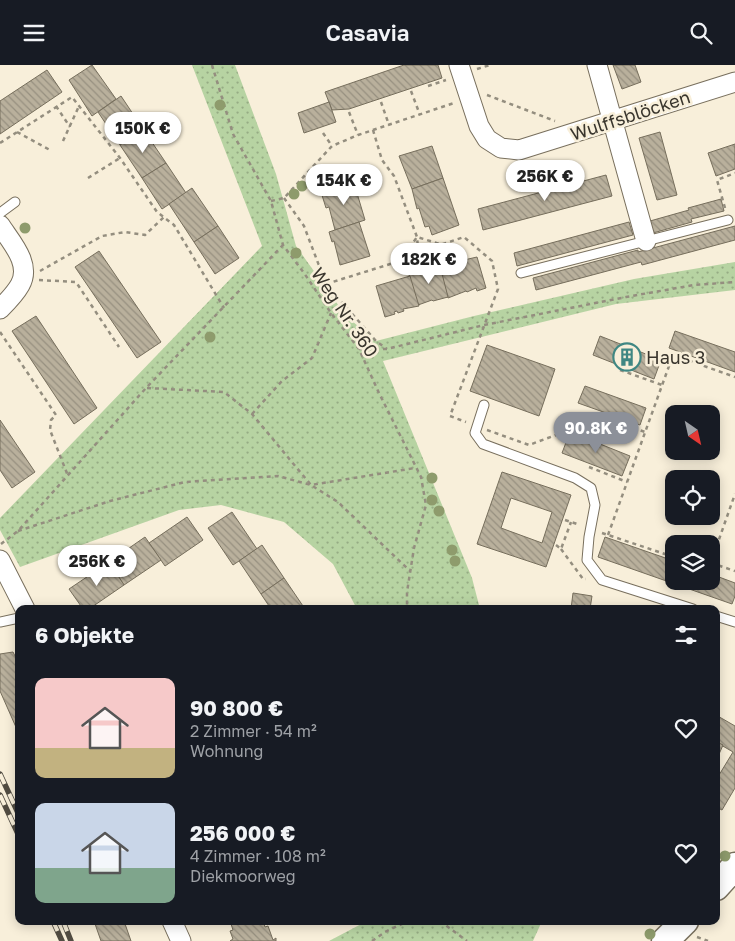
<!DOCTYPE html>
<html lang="de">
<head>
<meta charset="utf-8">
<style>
  body { margin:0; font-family:"Golos Text",sans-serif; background:#20242c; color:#f1f3f6; height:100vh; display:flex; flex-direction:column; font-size:19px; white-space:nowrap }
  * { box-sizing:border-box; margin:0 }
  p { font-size:16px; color:#9ea1a6 }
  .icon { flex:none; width:28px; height:28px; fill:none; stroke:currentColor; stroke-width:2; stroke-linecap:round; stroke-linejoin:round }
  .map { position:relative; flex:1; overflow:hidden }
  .sheet { position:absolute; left:15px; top:540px; width:705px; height:320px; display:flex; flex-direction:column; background:#171b24; border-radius:10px; box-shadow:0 2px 12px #0003 }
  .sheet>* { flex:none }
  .needle { width:32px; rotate:146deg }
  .controls { position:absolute; left:665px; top:340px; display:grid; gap:10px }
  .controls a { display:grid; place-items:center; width:55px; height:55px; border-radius:10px; background:#171b24; box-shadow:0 2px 12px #0003; font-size:25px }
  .price { position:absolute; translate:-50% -42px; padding:0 11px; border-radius:18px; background:#fff; color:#222; font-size:16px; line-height:32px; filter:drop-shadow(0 1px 2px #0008) }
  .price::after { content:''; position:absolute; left:50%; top:30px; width:15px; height:11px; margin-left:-8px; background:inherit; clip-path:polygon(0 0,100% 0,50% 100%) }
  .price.on { background:#8c9099; color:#fff }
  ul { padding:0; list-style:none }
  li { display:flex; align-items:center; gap:15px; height:125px; padding:0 20px }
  li span { display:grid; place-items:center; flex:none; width:140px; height:100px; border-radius:10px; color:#555 }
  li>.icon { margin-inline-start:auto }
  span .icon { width:60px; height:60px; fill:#fffc; stroke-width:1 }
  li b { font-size:21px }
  h2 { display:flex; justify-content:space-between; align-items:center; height:60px; padding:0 20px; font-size:21px }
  header { display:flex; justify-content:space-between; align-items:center; height:65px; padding:0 20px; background:#171b24; font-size:22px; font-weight:600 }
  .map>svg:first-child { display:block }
  .grass { fill:url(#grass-dots) }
  .building { fill:url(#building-back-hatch); stroke:#766e5c; fill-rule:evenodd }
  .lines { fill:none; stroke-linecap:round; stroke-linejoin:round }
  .lane-casing { stroke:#786f5d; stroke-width:11 }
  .street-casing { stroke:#786f5d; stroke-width:21 }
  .secondary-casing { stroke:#786f5d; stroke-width:29 }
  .path { stroke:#948e7f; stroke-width:2.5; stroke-dasharray:4 4; stroke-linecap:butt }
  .lane { stroke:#fff; stroke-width:9 }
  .street { stroke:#fff; stroke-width:19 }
  .secondary { stroke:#fff; stroke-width:26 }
  .rail-casing { stroke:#514c42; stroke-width:5.5 }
  .rail { stroke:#f8efda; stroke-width:4; stroke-dasharray:11; stroke-linecap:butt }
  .tree { fill:#8e9b6c }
  .labels { text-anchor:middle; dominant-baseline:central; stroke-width:5; stroke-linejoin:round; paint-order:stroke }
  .street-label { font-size:18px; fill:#39352d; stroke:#f8efda }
  .poi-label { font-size:18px; fill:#39352d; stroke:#f8efda; text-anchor:start }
</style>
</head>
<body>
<header><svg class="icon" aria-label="menu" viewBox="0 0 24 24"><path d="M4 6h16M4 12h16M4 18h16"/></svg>Casavia<svg class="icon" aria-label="search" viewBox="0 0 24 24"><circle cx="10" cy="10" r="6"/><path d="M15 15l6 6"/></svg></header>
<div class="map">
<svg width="735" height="876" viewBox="0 0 735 876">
  <defs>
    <pattern id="grass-dots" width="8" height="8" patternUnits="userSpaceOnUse" patternTransform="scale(1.25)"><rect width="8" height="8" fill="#b7d3a2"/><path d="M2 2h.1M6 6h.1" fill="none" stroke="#96ac84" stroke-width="1.8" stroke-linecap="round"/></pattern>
    <pattern id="building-back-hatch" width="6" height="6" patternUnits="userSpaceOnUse" patternTransform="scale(1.25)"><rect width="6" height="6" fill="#b9b09c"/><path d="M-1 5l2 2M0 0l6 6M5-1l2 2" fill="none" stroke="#979080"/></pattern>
  </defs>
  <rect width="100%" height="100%" fill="#f8efda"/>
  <!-- grass -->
  <g class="grass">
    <polygon points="192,0 235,0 276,109 296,181 346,251 376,276 474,251 634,214 735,197 735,225 616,239 383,296 472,513 480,544 357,544 333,499 284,457 221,440 179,445 20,502 0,465 0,453 262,181"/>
    <polygon points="367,856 542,856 533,876 329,876"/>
  </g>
  <!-- building -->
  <g class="building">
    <polygon points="92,0 116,34 92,51 69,15"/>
    <polygon points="404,0 438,0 442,13 349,44 332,45 325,27"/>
    <polygon points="613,0 635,0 641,17 622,24"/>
    <polygon points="47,5 62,27 0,69 0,36"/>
    <polygon points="121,31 143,64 120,80 98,47"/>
    <polygon points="329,37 336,57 304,68 298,48"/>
    <polygon points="143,64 166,98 142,113 120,80"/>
    <polygon points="660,67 677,130 657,135 639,73"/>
    <polygon points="735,79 735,104 716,111 708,88"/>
    <polygon points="432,81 443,113 412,124 399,91"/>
    <polygon points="166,98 186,128 162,144 142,113"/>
    <polygon points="606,110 612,131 483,165 478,144"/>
    <polygon points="443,113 459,160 432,170 429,161 425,162 419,143 417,144 412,124"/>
    <polygon points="354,118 365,155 335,165 329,142 326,143 321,127"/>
    <polygon points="192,123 218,161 194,177 169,139"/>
    <polygon points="721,134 724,146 691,154 692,157 653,168 650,156 689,145 688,143"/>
    <polygon points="359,157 370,191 340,200 334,176 332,177 329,167"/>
    <polygon points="629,157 633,170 517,201 514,188"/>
    <polygon points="218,161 239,193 215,209 194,177"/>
    <polygon points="735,161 735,175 642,200 641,197 536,225 533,213 638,185 638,187"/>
    <polygon points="99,186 161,277 137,293 75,202"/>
    <polygon points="477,192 486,223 477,226 476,223 467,227 466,226 448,233 440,203 452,199 451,198"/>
    <polygon points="440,201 448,232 433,236 432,235 418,240 409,210"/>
    <polygon points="410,211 419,241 403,244 404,246 398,248 397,246 394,247 395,249 385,252 376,221"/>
    <polygon points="36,251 97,343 74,359 12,266"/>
    <polygon points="675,266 735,287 735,307 669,283"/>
    <polygon points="600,271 661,295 654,314 593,290"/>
    <polygon points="487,280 555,304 539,351 470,326"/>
    <polygon points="585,321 646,343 640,360 578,338"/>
    <polygon points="0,355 35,407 12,423 0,405"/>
    <polygon points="570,367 630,391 622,411 562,388"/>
    <path d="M502 407 571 430 546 502 477 479ZM511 433 552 447 542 478 501 463Z"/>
    <polygon points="232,447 257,484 233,500 208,463"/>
    <polygon points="187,452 203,475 165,501 149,478"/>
    <polygon points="145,472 161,495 124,520 109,497"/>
    <polygon points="605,472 674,496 674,516 711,516 711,509 735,518 735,531 732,539 598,492"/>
    <polygon points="262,480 284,513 261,529 239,496"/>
    <polygon points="109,497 124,520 89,544 83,544 69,524"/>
    <polygon points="284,513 305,544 271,544 261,529"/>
    <polygon points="573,528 592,531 590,544 571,544"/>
    <polygon points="13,587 19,599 19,669 0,626 0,589"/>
    <polygon points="716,650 735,661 735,723 722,745 716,742 716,715 733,687 716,677"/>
    <polygon points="717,677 723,680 716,696 716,678"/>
    <polygon points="94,856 124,856 131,876 101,876"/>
    <polygon points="230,856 263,856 265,862 268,861 273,875 276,873 276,876 230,876 233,874 230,866 233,865"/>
  </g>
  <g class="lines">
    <!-- lane casing -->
    <g class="lane-casing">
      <g id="lane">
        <polyline points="0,148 15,137"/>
        <polyline points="521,208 728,155"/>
        <polyline points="484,340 475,368 483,379 575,413 591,423 595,440 589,472 587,495 602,515 693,544"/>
        <polyline points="716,551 735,557"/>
        <polyline points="0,557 19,553"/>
      </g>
    </g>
    <!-- street casing -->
    <g class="street-casing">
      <g id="street">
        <polyline points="459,0 479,61 487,74 501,83 519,85 735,17"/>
        <polyline points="597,0 646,176"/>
        <path d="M0 160C11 177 32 199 20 220 15 229 7 237 0 244"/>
        <polyline points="0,495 25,544"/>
        <polyline points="172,856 181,876"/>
      </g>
    </g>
    <!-- secondary casing -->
    <g class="secondary-casing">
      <g id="secondary">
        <polyline points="716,822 735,801"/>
        <polyline points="665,876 685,856"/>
      </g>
    </g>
    <!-- path -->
    <g class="path">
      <polyline points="212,0 233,69 271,136 283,180 304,208 331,248 359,284 379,328 421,412 426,440 414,483 407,527 407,544"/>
      <polyline points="477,4 490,0"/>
      <polyline points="428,21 446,15"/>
      <polyline points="411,26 420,50"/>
      <polyline points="487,30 555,56"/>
      <polyline points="381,37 389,60"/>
      <polyline points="56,41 70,62"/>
      <polyline points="349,47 358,70"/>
      <polyline points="373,65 382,95 394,111 417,172 419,195 440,180 464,172 492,196 498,224 450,351 466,357"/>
      <polyline points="17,67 50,85"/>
      <polyline points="323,68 332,81"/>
      <polyline points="63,76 79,41"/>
      <polyline points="0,78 72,32 120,93 157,147 174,160 224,243"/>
      <polyline points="88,113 120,93"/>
      <polyline points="284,133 304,161 326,219 376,276 387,284"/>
      <polyline points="271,136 284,133 332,81 358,70 454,38"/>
      <polyline points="725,143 717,115 735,108"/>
      <polyline points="400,196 417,172 440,179"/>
      <polyline points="40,206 102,171 125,167 145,170 164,152"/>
      <polyline points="39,215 76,217 119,282"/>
      <polyline points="326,219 400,196 418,195"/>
      <polyline points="0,267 56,350 51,355 50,365 68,411"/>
      <polyline points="359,284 387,284 484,260 626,232 694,220 735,217"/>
      <polyline points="620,305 662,320"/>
      <polyline points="147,323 224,327 252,349 311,420 415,403"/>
      <polyline points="252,349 282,316 312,293 331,248"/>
      <polyline points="603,352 645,367"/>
      <polyline points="487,365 529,380 556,370"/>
      <polyline points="589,402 627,417"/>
      <polyline points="565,455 580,460"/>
      <polyline points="18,466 110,436 185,417 278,411 311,420 338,437 410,506"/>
      <polyline points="602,468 674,492"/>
      <polyline points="608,470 673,290 735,312"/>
      <polyline points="1,479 18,466 146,323 283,180"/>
      <polyline points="556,480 561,484 571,457"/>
      <polyline points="561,484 583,514 586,514"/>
      <polyline points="711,497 735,429"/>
      <polyline points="711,498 735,506"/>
      <polyline points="440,856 467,876"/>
      <polyline points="697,872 708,876"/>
      <polyline points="372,876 385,867 408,856"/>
    </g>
    <!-- lane -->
    <use href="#lane" class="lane"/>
    <!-- street -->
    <use href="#street" class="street"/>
    <!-- secondary -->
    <use href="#secondary" class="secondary"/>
    <!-- rail casing -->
    <g class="rail-casing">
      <g id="rail">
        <polyline points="0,709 19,750"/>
        <polyline points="0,730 19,771"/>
        <polyline points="53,856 62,876"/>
        <polyline points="63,856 71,876"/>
      </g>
    </g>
    <!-- rail -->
    <use href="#rail" class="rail"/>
  </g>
  <!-- trees -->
  <g class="tree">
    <circle cx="220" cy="40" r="5.5"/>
    <circle cx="302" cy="121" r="5.5"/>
    <circle cx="294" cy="129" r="5.5"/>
    <circle cx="25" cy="163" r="5.5"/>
    <circle cx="296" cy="188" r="5.5"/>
    <circle cx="210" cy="272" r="5.5"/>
    <circle cx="432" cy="413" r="5.5"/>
    <circle cx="432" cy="435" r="5.5"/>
    <circle cx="439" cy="446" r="5.5"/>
    <circle cx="452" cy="485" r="5.5"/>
    <circle cx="455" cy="496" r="5.5"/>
    <circle cx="725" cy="791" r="5.5"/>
    <circle cx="650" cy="869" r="5.5"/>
  </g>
  <!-- icons -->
  <defs>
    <g id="building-ring" transform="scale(1.4375)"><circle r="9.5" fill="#f8efda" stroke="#3f8783" stroke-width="1.5"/><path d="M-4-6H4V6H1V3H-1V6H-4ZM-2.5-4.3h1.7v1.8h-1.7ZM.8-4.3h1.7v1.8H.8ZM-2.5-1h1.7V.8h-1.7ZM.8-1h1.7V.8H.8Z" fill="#3f8783"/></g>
  </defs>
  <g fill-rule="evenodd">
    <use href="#building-ring" x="627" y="292"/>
  </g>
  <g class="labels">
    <!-- street labels -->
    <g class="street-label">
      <text transform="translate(630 50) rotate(-18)">Wulffsblöcken</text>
      <text transform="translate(345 247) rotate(56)">Weg Nr. 360</text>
    </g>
    <!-- poi labels -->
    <g class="poi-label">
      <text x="646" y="292">Haus 3</text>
    </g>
  </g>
</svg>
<div class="controls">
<a><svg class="needle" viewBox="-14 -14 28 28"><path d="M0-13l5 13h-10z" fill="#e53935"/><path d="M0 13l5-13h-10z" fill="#9ea1a6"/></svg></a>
<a><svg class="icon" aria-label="locate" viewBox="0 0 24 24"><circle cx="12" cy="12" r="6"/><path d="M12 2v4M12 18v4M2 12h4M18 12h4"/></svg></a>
<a><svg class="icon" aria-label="layers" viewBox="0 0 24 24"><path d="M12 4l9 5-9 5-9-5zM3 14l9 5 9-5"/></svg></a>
</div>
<b class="price" style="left:143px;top:89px">150K €</b>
<b class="price" style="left:545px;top:137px">256K €</b>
<b class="price" style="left:344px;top:141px">154K €</b>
<b class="price" style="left:429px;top:220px">182K €</b>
<b class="price on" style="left:596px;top:389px">90.8K €</b>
<b class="price" style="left:97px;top:522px">256K €</b>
<section class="sheet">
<h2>6 Objekte<svg class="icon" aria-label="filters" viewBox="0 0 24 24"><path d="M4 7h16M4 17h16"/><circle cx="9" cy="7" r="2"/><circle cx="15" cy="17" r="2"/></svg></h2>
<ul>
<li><span style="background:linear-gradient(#f6c9c9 70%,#c2b280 0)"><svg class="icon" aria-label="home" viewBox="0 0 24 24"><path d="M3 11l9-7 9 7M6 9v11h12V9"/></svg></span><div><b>90 800 €</b><p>2 Zimmer · 54 m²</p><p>Wohnung</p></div><svg class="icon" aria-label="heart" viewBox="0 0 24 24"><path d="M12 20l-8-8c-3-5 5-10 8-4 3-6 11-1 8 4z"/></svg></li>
<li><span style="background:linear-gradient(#c9d6e8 65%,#7fa58c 0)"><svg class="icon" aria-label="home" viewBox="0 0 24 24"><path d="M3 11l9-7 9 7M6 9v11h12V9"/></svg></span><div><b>256 000 €</b><p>4 Zimmer · 108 m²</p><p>Diekmoorweg</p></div><svg class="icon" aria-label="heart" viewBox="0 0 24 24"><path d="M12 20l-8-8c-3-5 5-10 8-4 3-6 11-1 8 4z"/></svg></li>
</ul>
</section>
</div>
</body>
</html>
